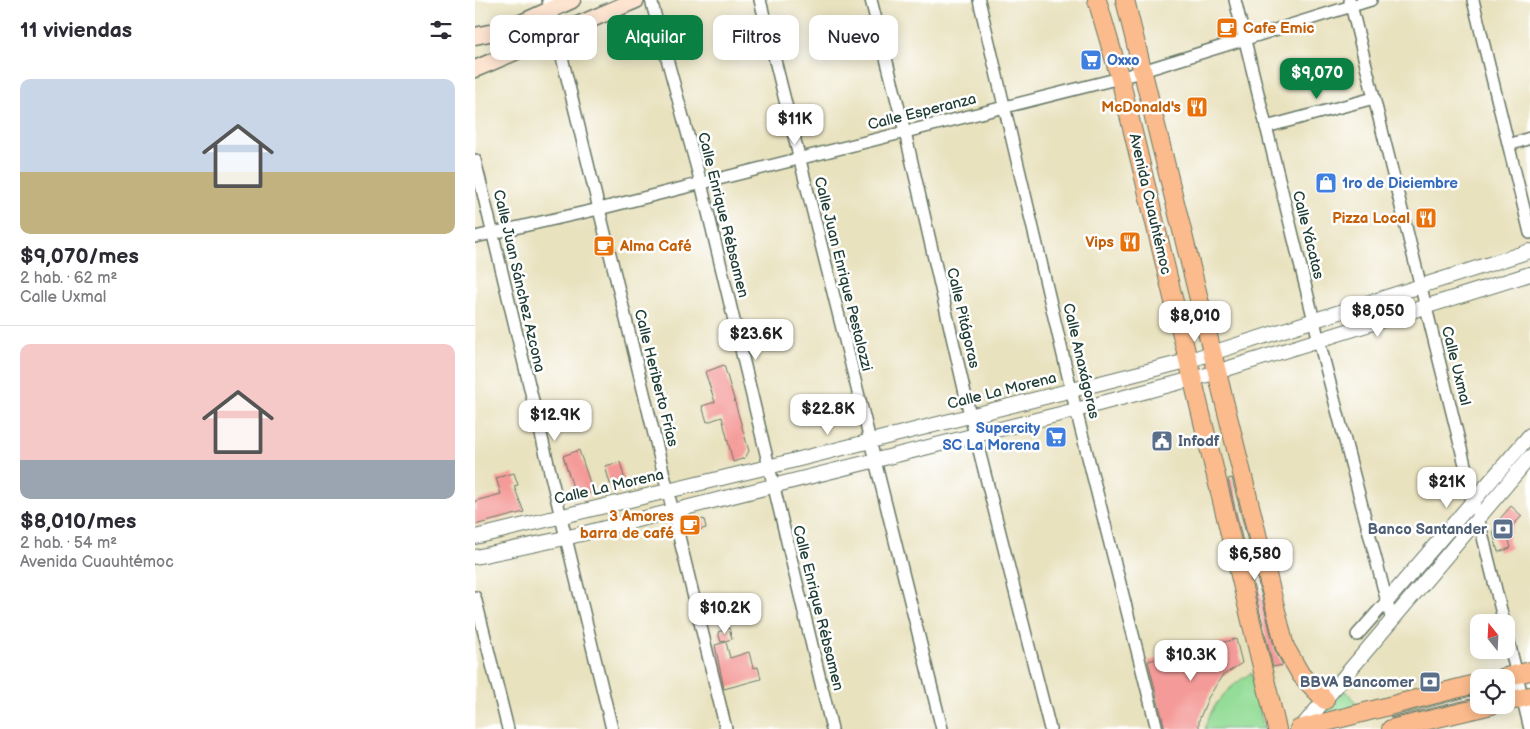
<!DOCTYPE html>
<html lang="es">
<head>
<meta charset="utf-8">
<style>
  body { margin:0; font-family:"Balsamiq Sans",sans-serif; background:#f7f7f7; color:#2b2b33; height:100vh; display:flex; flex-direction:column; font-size:19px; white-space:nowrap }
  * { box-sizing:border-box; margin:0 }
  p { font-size:16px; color:#7c7c81 }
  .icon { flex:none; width:28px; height:28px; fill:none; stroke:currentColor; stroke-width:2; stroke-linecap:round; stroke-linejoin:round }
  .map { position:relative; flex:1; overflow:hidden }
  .side { display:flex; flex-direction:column; background:#fff; width:475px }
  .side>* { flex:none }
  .guide { position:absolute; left:15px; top:15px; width:475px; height:45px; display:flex; gap:10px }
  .needle { width:32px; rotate:342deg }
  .buttons { position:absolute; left:995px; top:614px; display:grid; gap:10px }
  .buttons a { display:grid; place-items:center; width:45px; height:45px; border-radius:10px; background:#fff; box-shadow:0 2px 12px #0003; font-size:25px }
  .price { position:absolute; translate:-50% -42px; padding:0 11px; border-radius:10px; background:#fff; color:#222; font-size:16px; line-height:32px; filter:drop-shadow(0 1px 2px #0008) }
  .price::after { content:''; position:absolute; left:50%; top:30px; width:15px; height:11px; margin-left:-8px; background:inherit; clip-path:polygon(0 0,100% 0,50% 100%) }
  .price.active { background:#0b8043; color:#fff }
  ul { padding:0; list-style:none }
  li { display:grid; align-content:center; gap:10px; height:265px; padding:0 20px }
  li+li { border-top:1px solid #e1e1e2 }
  li span { display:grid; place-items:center; height:155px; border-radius:10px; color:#555 }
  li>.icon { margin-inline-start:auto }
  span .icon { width:90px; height:90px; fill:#fffc; stroke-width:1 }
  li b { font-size:21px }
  h2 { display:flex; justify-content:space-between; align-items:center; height:60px; padding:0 20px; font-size:21px }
  .chip { padding:0 18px; border-radius:10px; background:#fff; box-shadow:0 2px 12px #0003; font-size:18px; line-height:45px }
  .chip.active { background:#0b8043; color:#fff }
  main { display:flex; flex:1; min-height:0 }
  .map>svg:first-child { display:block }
  .green { fill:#94dd98; stroke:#5a8d66 }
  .building { fill:#f49b99 }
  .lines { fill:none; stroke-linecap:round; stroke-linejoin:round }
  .minor-casing { stroke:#667765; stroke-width:14 }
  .tertiary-casing { stroke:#667765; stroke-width:16 }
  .secondary-casing { stroke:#667765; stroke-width:19 }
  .primary-casing { stroke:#667765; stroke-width:20 }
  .minor { stroke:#fff; stroke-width:11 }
  .tertiary { stroke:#fff; stroke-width:14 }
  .secondary { stroke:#fde4d1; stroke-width:16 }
  .primary { stroke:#fbbb8c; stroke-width:18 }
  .labels { text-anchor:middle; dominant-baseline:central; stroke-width:5; stroke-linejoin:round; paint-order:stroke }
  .food-label { font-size:15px; font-weight:bold; fill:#c56008; stroke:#fff; text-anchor:end }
  .shop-label { font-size:15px; font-weight:bold; fill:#366cbe; stroke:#fff; text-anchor:start }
  .street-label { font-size:15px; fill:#1f3d34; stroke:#fff }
  .service-label { font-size:15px; font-weight:bold; fill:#4e5e75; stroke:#fff; text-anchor:end }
</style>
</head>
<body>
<main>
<section class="side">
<h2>11 viviendas<svg class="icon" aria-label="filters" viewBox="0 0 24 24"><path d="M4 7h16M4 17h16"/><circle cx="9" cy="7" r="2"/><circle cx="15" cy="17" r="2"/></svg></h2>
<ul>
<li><span style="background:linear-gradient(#c9d6e8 60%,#c2b280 0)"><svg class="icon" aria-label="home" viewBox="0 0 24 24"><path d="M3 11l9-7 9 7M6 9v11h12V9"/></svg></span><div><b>$9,070/mes</b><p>2 hab. · 62 m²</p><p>Calle Uxmal</p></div></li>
<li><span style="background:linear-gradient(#f6c9c9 75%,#9aa5b1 0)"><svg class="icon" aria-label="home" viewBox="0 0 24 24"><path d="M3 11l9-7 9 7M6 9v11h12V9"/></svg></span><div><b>$8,010/mes</b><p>2 hab. · 54 m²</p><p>Avenida Cuauhtémoc</p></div></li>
</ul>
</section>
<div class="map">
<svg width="1055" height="729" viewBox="0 0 1055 729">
  <rect width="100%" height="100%" fill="#fff"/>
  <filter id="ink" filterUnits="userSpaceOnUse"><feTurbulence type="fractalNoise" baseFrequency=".02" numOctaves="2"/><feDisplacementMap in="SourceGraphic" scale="10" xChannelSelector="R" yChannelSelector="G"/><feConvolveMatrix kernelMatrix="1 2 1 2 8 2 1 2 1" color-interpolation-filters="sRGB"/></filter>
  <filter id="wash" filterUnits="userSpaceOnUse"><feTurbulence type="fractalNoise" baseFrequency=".0096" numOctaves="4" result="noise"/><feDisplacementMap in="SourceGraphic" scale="20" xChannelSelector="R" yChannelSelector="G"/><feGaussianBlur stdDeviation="1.12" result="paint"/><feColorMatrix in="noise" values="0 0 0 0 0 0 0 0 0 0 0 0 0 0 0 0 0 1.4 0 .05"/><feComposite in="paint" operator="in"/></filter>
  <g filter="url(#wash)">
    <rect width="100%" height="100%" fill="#e9e2bf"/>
    <!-- green -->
    <g class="green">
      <path d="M776 673 789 729H730C736 703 755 686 776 673Z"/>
      <polygon points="870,689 886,710 840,721"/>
    </g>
    <g id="blocks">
      <!-- building -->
      <g class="building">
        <polygon points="249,365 274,451 270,458 258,462 247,417 232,422 227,406 240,402 230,372"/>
        <polygon points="104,450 118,492 101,497 88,456"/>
        <polygon points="145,462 150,480 135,484 130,466"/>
        <polygon points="39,473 43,485 39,486 49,512 0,525 0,501 26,494 21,478"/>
        <polygon points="757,478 800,650 808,665 798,667 753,479"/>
        <polygon points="1036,506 1047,516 1038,525 1033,536 1036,548 1023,552 1018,532 1022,522"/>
        <polygon points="229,519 231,528 211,534 209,524"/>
        <polygon points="254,628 257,639 246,642 243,632"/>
        <polygon points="761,639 767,663 747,676 733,698 724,720 724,729 690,729 673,661"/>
        <polygon points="251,642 255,658 274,652 278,668 283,667 286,679 249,689 240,645"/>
        <polygon points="1004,694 1004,697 916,718 915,717"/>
      </g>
    </g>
  </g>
  <g filter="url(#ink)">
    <use href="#blocks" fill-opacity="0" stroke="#667765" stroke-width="1"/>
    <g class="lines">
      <!-- minor casing -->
      <g class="minor-casing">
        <g id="minor">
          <polyline points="73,0 251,729"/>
          <polyline points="176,0 226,183 357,729"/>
          <polyline points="285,0 467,729"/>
          <polyline points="396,0 430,132 495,415 575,729"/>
          <polyline points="504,0 601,410 682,729"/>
          <polyline points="760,0 844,341 917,621"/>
          <polyline points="998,0 1055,233"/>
          <polyline points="875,1 1029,622"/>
          <polyline points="791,127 899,98"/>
          <polyline points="1034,145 1055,138"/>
          <polyline points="0,160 137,729"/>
          <polyline points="0,237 124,209 645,78 896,0"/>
          <polyline points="0,597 33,729"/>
          <polyline points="1031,630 1055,729"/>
          <polyline points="882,635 912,601"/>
        </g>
      </g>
      <!-- tertiary casing -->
      <g class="tertiary-casing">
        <g id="tertiary">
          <polyline points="0,537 293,467 712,361 1055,251"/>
          <polyline points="0,557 90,538 601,410 732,375 1055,274"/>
          <polyline points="912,601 1055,435"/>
          <polyline points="825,729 1055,457"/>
        </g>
      </g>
      <!-- secondary casing -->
      <g class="secondary-casing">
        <g id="secondary">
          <polyline points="0,36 33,29 97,0"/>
          <polyline points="0,69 161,0"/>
        </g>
      </g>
      <!-- primary casing -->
      <g class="primary-casing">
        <g id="primary">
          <polyline points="622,0 645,78 802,729"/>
          <polyline points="650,0 810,647 826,675 850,700"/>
          <polyline points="1027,678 1055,671"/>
          <polyline points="1031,702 1055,696"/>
          <polyline points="824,729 1004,683"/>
          <polyline points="916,729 1017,705"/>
        </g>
      </g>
      <!-- minor -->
      <use href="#minor" class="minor"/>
      <!-- tertiary -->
      <use href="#tertiary" class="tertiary"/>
      <!-- secondary -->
      <use href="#secondary" class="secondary"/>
      <!-- primary -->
      <use href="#primary" class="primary"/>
    </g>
  </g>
  <!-- icons -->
  <defs>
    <g id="cafe-square" transform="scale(1.125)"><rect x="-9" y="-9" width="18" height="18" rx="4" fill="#e8710a" stroke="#fff"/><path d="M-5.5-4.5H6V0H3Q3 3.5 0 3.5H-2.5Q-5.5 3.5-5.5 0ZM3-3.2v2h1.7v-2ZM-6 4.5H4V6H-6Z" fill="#fff"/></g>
    <g id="supermarket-square" transform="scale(1.125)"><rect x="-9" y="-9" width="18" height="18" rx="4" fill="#3f7fe0" stroke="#fff"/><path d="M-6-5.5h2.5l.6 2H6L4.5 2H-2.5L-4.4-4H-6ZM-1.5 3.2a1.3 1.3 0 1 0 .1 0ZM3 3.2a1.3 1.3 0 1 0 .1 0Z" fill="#fff"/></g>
    <g id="restaurant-square" transform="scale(1.125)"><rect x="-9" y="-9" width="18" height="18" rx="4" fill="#e8710a" stroke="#fff"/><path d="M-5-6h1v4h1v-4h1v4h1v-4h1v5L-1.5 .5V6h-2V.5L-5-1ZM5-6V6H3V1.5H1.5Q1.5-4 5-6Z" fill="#fff"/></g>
    <g id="shop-square" transform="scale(1.125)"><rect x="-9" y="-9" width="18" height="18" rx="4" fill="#3f7fe0" stroke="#fff"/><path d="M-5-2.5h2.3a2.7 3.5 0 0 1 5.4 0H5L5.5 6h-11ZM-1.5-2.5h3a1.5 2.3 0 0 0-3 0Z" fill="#fff"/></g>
    <g id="civic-square" transform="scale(1.125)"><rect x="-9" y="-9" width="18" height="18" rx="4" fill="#5c6f8a" stroke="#fff"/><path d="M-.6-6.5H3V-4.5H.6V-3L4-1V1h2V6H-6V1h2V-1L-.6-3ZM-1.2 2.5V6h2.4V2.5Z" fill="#fff"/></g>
    <g id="bank-square" transform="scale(1.125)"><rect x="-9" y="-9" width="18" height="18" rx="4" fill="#5c6f8a" stroke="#fff"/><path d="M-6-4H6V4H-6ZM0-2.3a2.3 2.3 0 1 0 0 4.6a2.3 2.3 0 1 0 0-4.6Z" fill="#fff"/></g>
  </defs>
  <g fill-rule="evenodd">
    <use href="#cafe-square" x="752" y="28"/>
    <use href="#supermarket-square" x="616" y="60"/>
    <use href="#restaurant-square" x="722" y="107"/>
    <use href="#shop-square" x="851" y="183"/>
    <use href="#restaurant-square" x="951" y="218"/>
    <use href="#restaurant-square" x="655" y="242"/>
    <use href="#cafe-square" x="129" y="246"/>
    <use href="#supermarket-square" x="581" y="437"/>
    <use href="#civic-square" x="687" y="441"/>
    <use href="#cafe-square" x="215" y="525"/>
    <use href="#bank-square" x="1028" y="529"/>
    <use href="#bank-square" x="955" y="682"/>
  </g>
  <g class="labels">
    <!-- food labels -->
    <g class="food-label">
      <text x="768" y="28" text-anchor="start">Cafe Emic</text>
      <text x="706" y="107">McDonald's</text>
      <text x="935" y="218">Pizza Local</text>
      <text x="639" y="242">Vips</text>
      <text x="145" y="246" text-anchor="start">Alma Café</text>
      <text x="199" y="516">3 Amores<tspan x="199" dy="17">barra de café</tspan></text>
    </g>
    <!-- shop labels -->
    <g class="shop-label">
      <text x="632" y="60">Oxxo</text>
      <text x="867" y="183">1ro de Diciembre</text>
      <text x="565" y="428" text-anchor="end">Supercity<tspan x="565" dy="17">SC La Morena</tspan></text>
    </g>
    <!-- street labels -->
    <g class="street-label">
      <text transform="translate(447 112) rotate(-14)">Calle Esperanza</text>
      <text transform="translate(675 204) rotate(77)">Avenida Cuauhtémoc</text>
      <text transform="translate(248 215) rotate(76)">Calle Enrique Rébsamen</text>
      <text transform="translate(833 235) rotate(76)">Calle Yácatas</text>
      <text transform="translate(368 274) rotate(76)">Calle Juan Enrique Pestalozzi</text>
      <text transform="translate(44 281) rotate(77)">Calle Juan Sánchez Azcona</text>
      <text transform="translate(488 318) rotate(77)">Calle Pitágoras</text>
      <text transform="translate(606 361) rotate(77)">Calle Anaxágoras</text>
      <text transform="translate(981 366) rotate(76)">Calle Uxmal</text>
      <text transform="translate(181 378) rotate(76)">Calle Heriberto Frías</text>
      <text transform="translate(527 391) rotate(-14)">Calle La Morena</text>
      <text transform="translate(134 487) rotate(-13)">Calle La Morena</text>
      <text transform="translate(343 608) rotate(76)">Calle Enrique Rébsamen</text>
    </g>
    <!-- service labels -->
    <g class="service-label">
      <text x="703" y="441" text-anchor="start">Infodf</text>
      <text x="1012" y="529">Banco Santander</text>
      <text x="939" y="682">BBVA Bancomer</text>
    </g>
  </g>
</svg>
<div class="buttons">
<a><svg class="needle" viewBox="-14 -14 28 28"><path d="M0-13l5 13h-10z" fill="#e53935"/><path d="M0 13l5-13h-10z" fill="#7c7c81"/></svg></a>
<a><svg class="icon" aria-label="locate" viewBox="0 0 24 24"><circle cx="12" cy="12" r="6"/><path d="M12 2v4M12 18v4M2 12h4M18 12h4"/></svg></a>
</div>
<b class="price active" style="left:842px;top:100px">$9,070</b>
<b class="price" style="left:320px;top:146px">$11K</b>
<b class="price" style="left:903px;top:338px">$8,050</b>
<b class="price" style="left:720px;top:343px">$8,010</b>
<b class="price" style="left:281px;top:361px">$23.6K</b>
<b class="price" style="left:353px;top:436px">$22.8K</b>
<b class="price" style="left:80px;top:442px">$12.9K</b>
<b class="price" style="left:972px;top:509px">$21K</b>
<b class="price" style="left:780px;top:581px">$6,580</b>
<b class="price" style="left:250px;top:635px">$10.2K</b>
<b class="price" style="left:716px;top:682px">$10.3K</b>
<div class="guide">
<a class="chip">Comprar</a>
<a class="chip active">Alquilar</a>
<a class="chip">Filtros</a>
<a class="chip">Nuevo</a>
</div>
</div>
</main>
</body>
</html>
